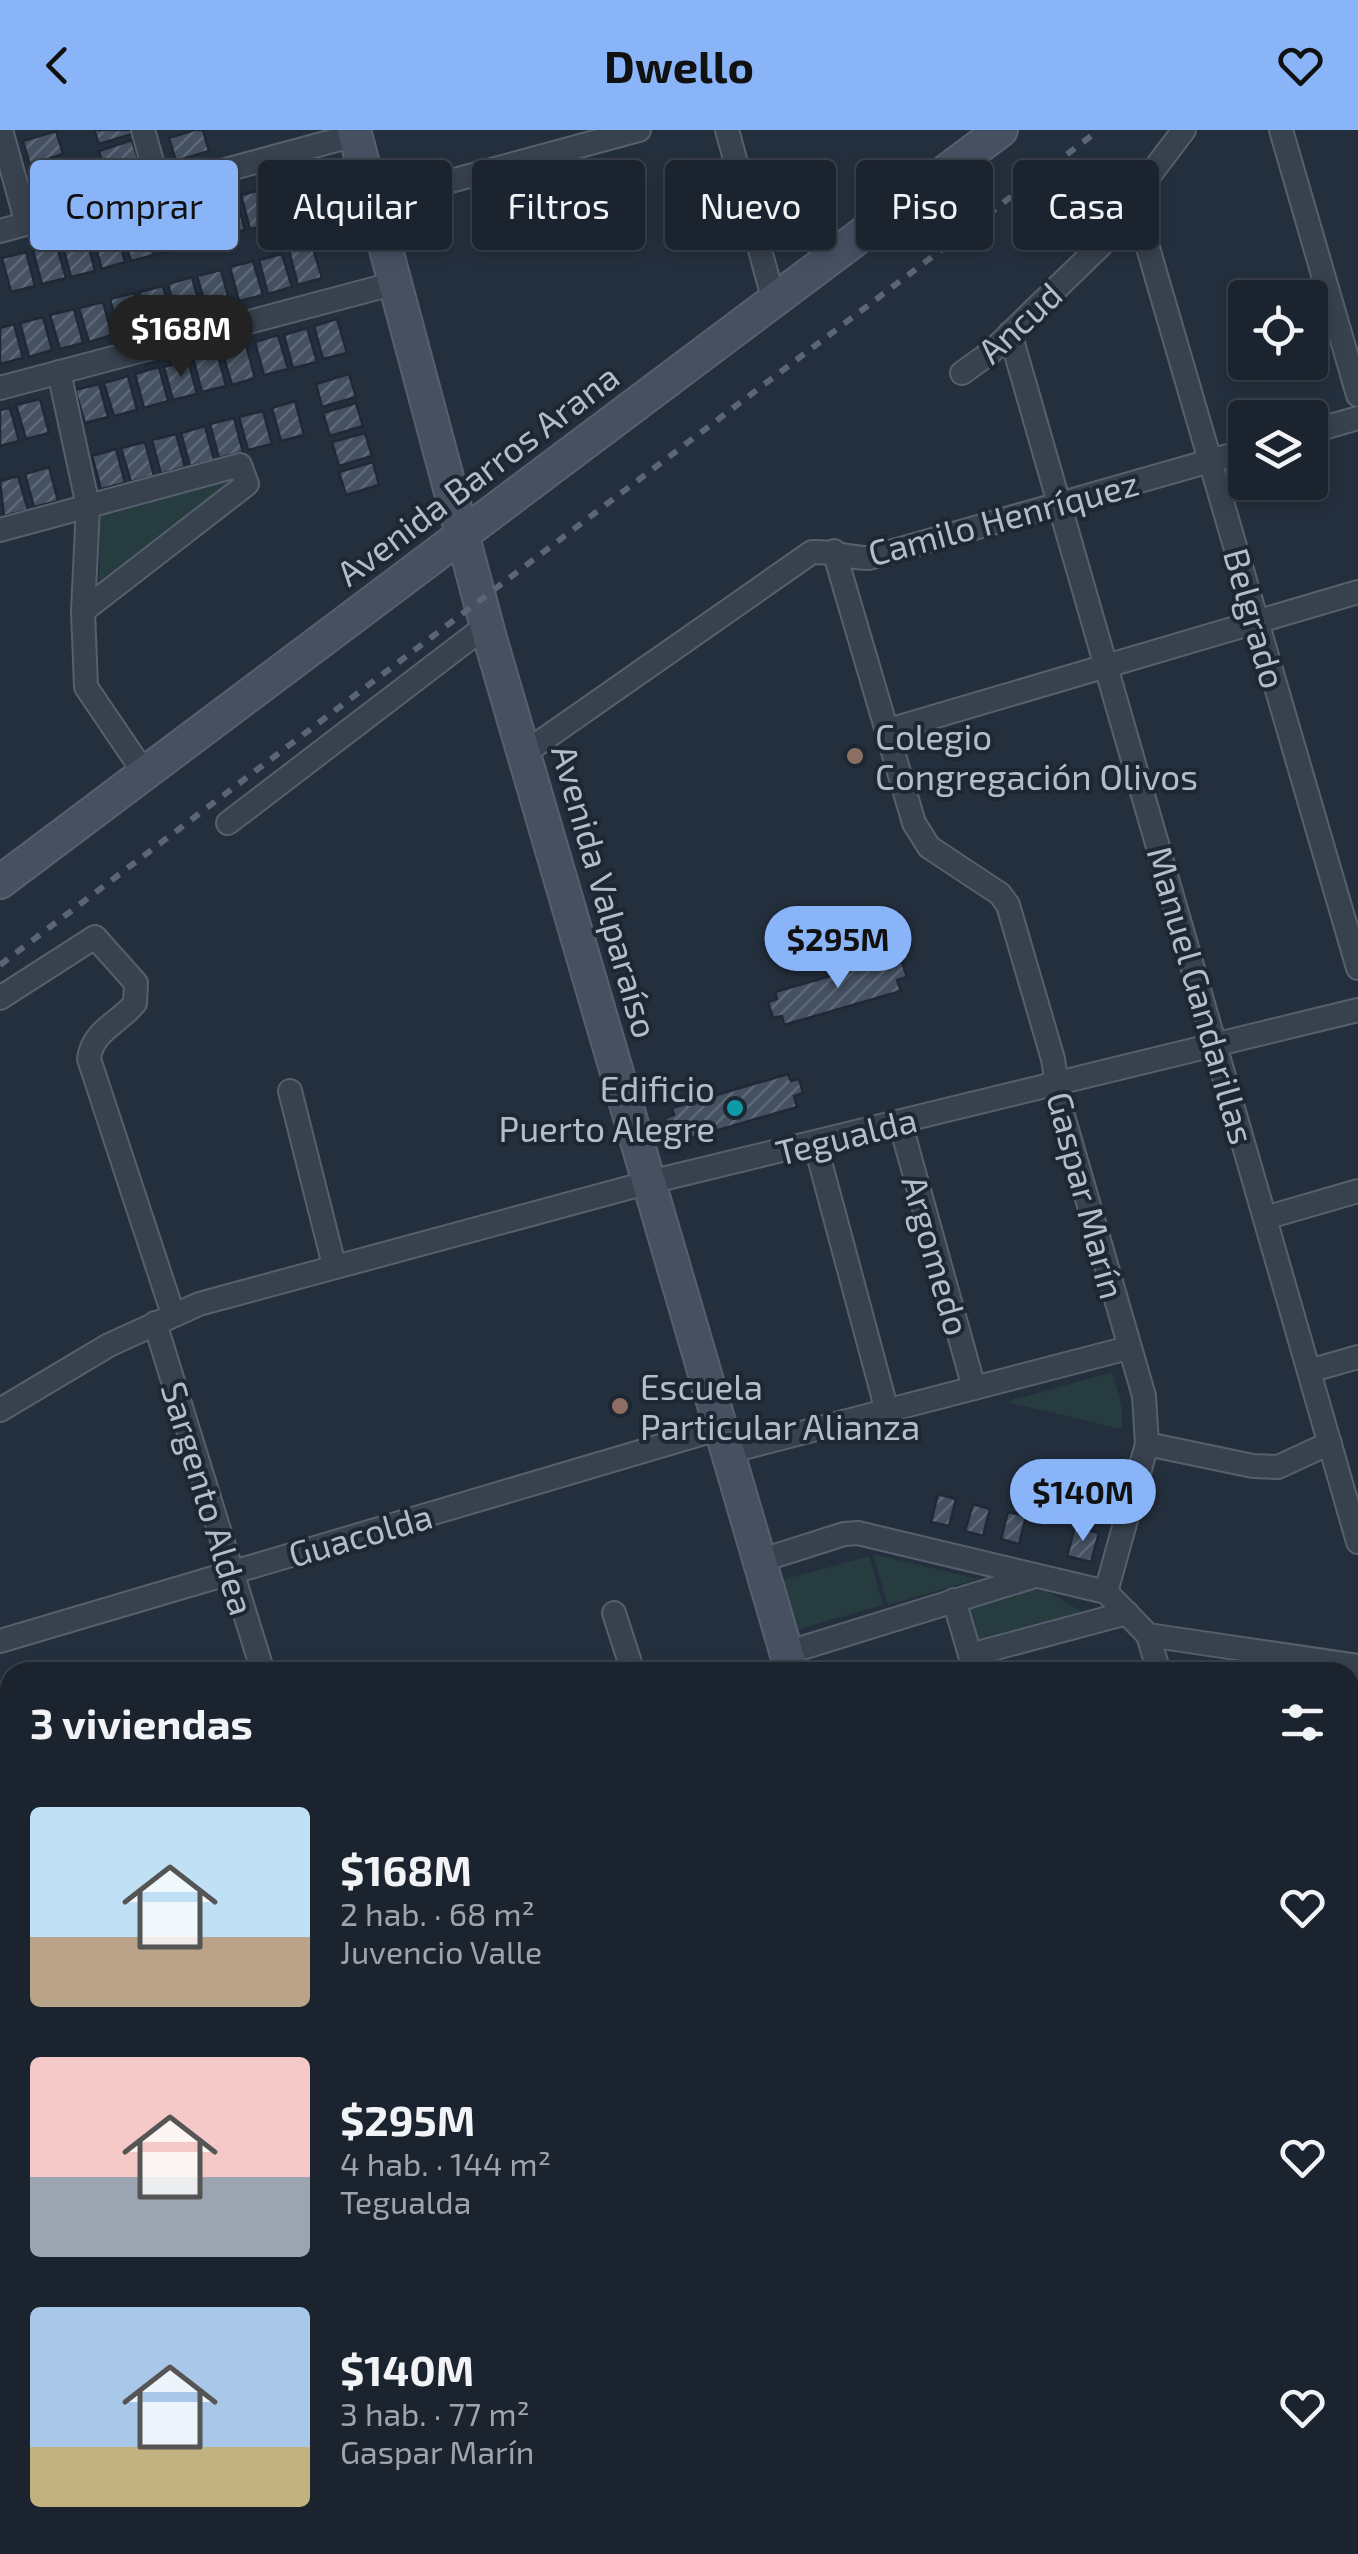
<!DOCTYPE html>
<html lang="es">
<head>
<meta charset="utf-8">
<style>
  body { margin:0; font-family:"Exo 2",sans-serif; background:#242b36; color:#f1f3f6; height:100vh; display:flex; flex-direction:column; font-size:38px; white-space:nowrap }
  * { box-sizing:border-box; margin:0 }
  p { font-size:32px; color:#a0a4aa }
  .icon { flex:none; width:55px; height:55px; fill:none; stroke:currentColor; stroke-width:2; stroke-linecap:round; stroke-linejoin:round }
  .map { position:relative; flex:1; overflow:hidden }
  .side { position:absolute; left:0px; top:1532px; width:1360px; height:892px; display:flex; flex-direction:column; background:#1b232e; border-radius:30px 30px 0 0; box-shadow:0 5px 15px #0003,0 0 0 2px #39404a }
  .side>* { flex:none }
  .banner { position:absolute; left:30px; top:30px; width:1300px; height:90px; display:flex; gap:20px }
  .buttons { position:absolute; left:1228px; top:150px; display:grid; gap:20px }
  .buttons a { display:grid; place-items:center; width:100px; height:100px; border-radius:10px; background:#1b232e; box-shadow:0 5px 15px #0003,0 0 0 2px #39404a; font-size:50px }
  .price { position:absolute; translate:-50% -85px; padding:0 22px; border-radius:35px; background:#8ab4f8; color:#111; font-size:32px; line-height:65px; filter:drop-shadow(0 2px 5px #0008) }
  .price::after { content:''; position:absolute; left:50%; top:60px; width:30px; height:22px; margin-left:-15px; background:inherit; clip-path:polygon(0 0,100% 0,50% 100%) }
  .price.on { background:#222; color:#fff }
  ul { padding:0; list-style:none }
  li { display:flex; align-items:center; gap:30px; height:250px; padding:0 30px }
  li span { display:grid; place-items:center; flex:none; width:280px; height:200px; border-radius:10px; color:#555 }
  li>.icon { margin-inline-start:auto }
  span .icon { width:120px; height:120px; fill:#fffc; stroke-width:1 }
  li b { font-size:42px }
  h2 { display:flex; justify-content:space-between; align-items:center; height:120px; padding:0 30px; font-size:42px }
  .tag { padding:0 35px; border-radius:10px; background:#1b232e; box-shadow:0 5px 15px #0003,0 0 0 2px #39404a; font-size:35px; line-height:90px }
  .tag.on { background:#8ab4f8; color:#111 }
  header { display:flex; justify-content:space-between; align-items:center; height:130px; padding:0 30px; background:#8ab4f8; color:#111; font-size:45px; font-weight:700 }
  .map>svg:first-child { display:block }
  .green { fill:#263c3f }
  .building { fill:url(#building-hatch); stroke:#1f2835; stroke-width:2.5 }
  .lines { fill:none; stroke-linecap:round; stroke-linejoin:round }
  .minor-casing { stroke:#565f6c; stroke-width:26 }
  .tertiary-casing { stroke:#565f6c; stroke-width:31 }
  .secondary-casing { stroke:#565f6c; stroke-width:36 }
  .minor { stroke:#38414e; stroke-width:22 }
  .tertiary { stroke:#38414e; stroke-width:28 }
  .secondary { stroke:#465061; stroke-width:32 }
  .rail { stroke:#5a6575; stroke-width:6; stroke-dasharray:10 10; stroke-linecap:butt }
  .education-dot { fill:#8d6e63; stroke:#1d2633; stroke-width:4 }
  .culture-dot { fill:#0f9aa8; stroke:#1d2633; stroke-width:4 }
  .labels { text-anchor:middle; dominant-baseline:central; stroke-width:8; stroke-linejoin:round; paint-order:stroke }
  .street-label { font-size:35px; fill:#b4bcc9; stroke:#1d2633 }
  .poi-label { font-size:35px; fill:#b4bcc9; stroke:#1d2633; text-anchor:start }
</style>
</head>
<body>
<header><svg class="icon" aria-label="back" viewBox="0 0 24 24"><path d="M15 5l-7 7 7 7"/></svg>Dwello<svg class="icon" aria-label="heart" viewBox="0 0 24 24"><path d="M12 20l-8-8c-3-5 5-10 8-4 3-6 11-1 8 4z"/></svg></header>
<div class="map">
<svg width="1358" height="2424" viewBox="0 0 1358 2424">
  <defs>
    <pattern id="building-hatch" width="6" height="6" patternUnits="userSpaceOnUse" patternTransform="scale(2.5)"><rect width="6" height="6" fill="#455162"/><path d="M-1 1l2-2M0 6l6-6M5 7l2-2" fill="none" stroke="#5d6877"/></pattern>
  </defs>
  <rect width="100%" height="100%" fill="#242f3e"/>
  <!-- green -->
  <g class="green">
    <polygon points="228,347 233,350 233,357 99,460 100,382"/>
    <polygon points="1112,1242 1122,1277 1122,1299 1006,1272"/>
    <polygon points="873,1424 978,1449 888,1475"/>
    <polygon points="869,1426 883,1475 792,1501 779,1451"/>
    <polygon points="1036,1455 1088,1485 966,1520 954,1478"/>
  </g>
  <!-- building -->
  <g class="building">
    <polygon points="94,0 131,0 132,4 99,14"/>
    <polygon points="194,0 203,0 209,21 176,31 169,8"/>
    <polygon points="56,1 63,24 30,35 23,11"/>
    <polygon points="132,10 140,34 106,44 99,21"/>
    <polygon points="63,31 70,54 37,64 30,41"/>
    <polygon points="295,50 304,84 280,90 271,57"/>
    <polygon points="265,59 274,93 250,99 241,65"/>
    <polygon points="236,66 245,100 221,106 212,73"/>
    <polygon points="203,76 213,109 189,116 180,82"/>
    <polygon points="174,83 184,117 160,123 151,89"/>
    <polygon points="145,91 154,125 131,131 121,98"/>
    <polygon points="116,99 125,132 102,139 92,105"/>
    <polygon points="86,107 95,141 71,147 62,113"/>
    <polygon points="56,114 66,148 42,154 33,121"/>
    <polygon points="312,115 322,148 298,155 289,121"/>
    <polygon points="26,122 35,156 11,162 2,128"/>
    <polygon points="282,124 292,157 268,164 259,130"/>
    <polygon points="253,131 263,165 239,171 230,137"/>
    <polygon points="221,140 230,174 207,180 197,146"/>
    <polygon points="192,147 201,181 177,187 168,154"/>
    <polygon points="163,156 172,189 148,196 139,162"/>
    <polygon points="134,163 143,197 119,203 110,169"/>
    <polygon points="103,172 112,205 89,212 79,178"/>
    <polygon points="74,179 83,213 60,219 50,185"/>
    <polygon points="43,187 52,220 29,227 20,193"/>
    <polygon points="337,189 347,223 323,229 314,196"/>
    <polygon points="14,194 23,228 0,234 0,198"/>
    <polygon points="307,198 317,232 293,238 284,205"/>
    <polygon points="278,205 288,239 264,245 255,212"/>
    <polygon points="246,215 255,248 232,255 222,221"/>
    <polygon points="217,222 226,256 202,262 193,228"/>
    <polygon points="188,230 197,264 173,270 164,237"/>
    <polygon points="159,237 168,271 144,278 135,244"/>
    <polygon points="349,244 356,267 322,277 316,254"/>
    <polygon points="128,246 137,280 114,286 104,253"/>
    <polygon points="99,254 108,287 85,293 75,260"/>
    <polygon points="40,269 49,303 26,309 16,275"/>
    <polygon points="295,271 304,305 281,311 272,278"/>
    <polygon points="356,273 363,296 330,306 323,283"/>
    <polygon points="10,278 19,311 0,316 0,280"/>
    <polygon points="263,281 272,314 248,320 239,287"/>
    <polygon points="234,288 243,322 219,328 210,294"/>
    <polygon points="205,296 214,330 190,336 181,303"/>
    <polygon points="365,303 372,326 339,336 332,312"/>
    <polygon points="176,304 185,337 161,344 152,310"/>
    <polygon points="145,312 154,346 131,352 121,318"/>
    <polygon points="116,319 125,353 101,359 92,326"/>
    <polygon points="373,332 379,355 346,365 339,342"/>
    <polygon points="49,337 58,371 34,377 25,344"/>
    <polygon points="18,346 28,380 4,386 0,351"/>
    <polygon points="892,828 894,834 902,832 907,847 897,850 901,861 784,895 782,886 773,888 768,872 777,869 775,862"/>
    <polygon points="788,944 791,951 799,949 803,963 794,966 797,977 681,1011 679,1002 670,1004 665,988 674,985 672,978"/>
    <polygon points="1044,1362 1071,1369 1067,1387 1039,1380"/>
    <polygon points="938,1364 956,1369 949,1396 931,1392"/>
    <polygon points="973,1374 990,1379 983,1406 965,1401"/>
    <polygon points="1008,1382 1026,1386 1019,1414 1001,1409"/>
    <polygon points="1075,1397 1099,1403 1091,1432 1067,1426"/>
    <polygon points="10,2204 10,2239 7,2240 0,2207"/>
  </g>
  <g class="lines">
    <!-- minor casing -->
    <g class="minor-casing">
      <g id="minor">
        <polyline points="1,0 27,94"/>
        <polyline points="143,0 160,60"/>
        <polyline points="727,0 774,171"/>
        <polyline points="1184,0 1140,58 1137,80 1358,838"/>
        <polyline points="1281,0 1358,265"/>
        <polyline points="373,72 639,0"/>
        <polyline points="0,101 355,5"/>
        <polyline points="1010,203 1358,1412"/>
        <polyline points="59,242 88,376 83,481 86,557 145,644"/>
        <polyline points="962,243 990,223 1137,80"/>
        <polyline points="0,258 396,153"/>
        <polyline points="1310,302 1358,288"/>
        <polyline points="0,400 240,335 247,354 83,481"/>
        <polyline points="834,421 914,693 929,717 1000,764 1008,775 1053,929 1060,975 1144,1266 1147,1314 1106,1462"/>
        <polyline points="889,600 1358,462"/>
        <path d="M523 624 812 422C833 421 849 428 869 428L1245 321"/>
        <polyline points="228,693 487,495"/>
        <path d="M0 868 95 807 136 853 135 873C119 893 92 901 89 929L173 1184"/>
        <polyline points="290,961 334,1135"/>
        <polyline points="900,992 974,1258"/>
        <polyline points="815,1013 887,1281"/>
        <polyline points="1265,1088 1358,1061"/>
        <polyline points="155,1193 263,1542"/>
        <polyline points="1309,1241 1358,1227"/>
        <polyline points="0,1280 109,1215 199,1174 650,1052 1358,880"/>
        <polyline points="1147,1314 1253,1336 1278,1337 1330,1313"/>
        <polyline points="728,1322 1128,1218"/>
        <polyline points="759,1431 844,1404 858,1403 1106,1462 1148,1505 1358,1536"/>
        <polyline points="954,1470 975,1542"/>
        <polyline points="614,1483 633,1542"/>
        <polyline points="1148,1505 1159,1542"/>
        <polyline points="0,1511 721,1298"/>
        <polyline points="786,1523 1035,1446"/>
        <polyline points="970,1525 1127,1483"/>
        <polyline points="1350,1688 1358,1686"/>
        <polyline points="0,1873 10,1906"/>
        <polyline points="1350,2208 1358,2236"/>
        <polyline points="1350,2258 1358,2256"/>
        <polyline points="167,2415 170,2424"/>
        <polyline points="538,2415 541,2424"/>
        <polyline points="905,2415 908,2424"/>
        <polyline points="779,2424 810,2415"/>
      </g>
    </g>
    <!-- tertiary casing -->
    <g class="tertiary-casing">
      <g id="tertiary">
        <polyline points="1350,1868 1358,1865"/>
        <polyline points="0,2270 10,2267"/>
      </g>
    </g>
    <!-- secondary casing -->
    <g class="secondary-casing">
      <g id="secondary">
        <polyline points="354,0 490,508 792,1542"/>
        <polyline points="0,752 1001,0"/>
        <polyline points="1046,2415 1049,2424"/>
      </g>
    </g>
    <!-- minor -->
    <use href="#minor" class="minor"/>
    <!-- tertiary -->
    <use href="#tertiary" class="tertiary"/>
    <!-- secondary -->
    <use href="#secondary" class="secondary"/>
    <!-- rail -->
    <polyline class="rail" points="0,835 1099,0"/>
  </g>
  <!-- markers -->
  <g class="education-dot">
    <circle cx="855" cy="626" r="10"/>
    <circle cx="620" cy="1276" r="10"/>
  </g>
  <circle class="culture-dot" cx="735" cy="978" r="10"/>
  <g class="labels">
    <!-- street labels -->
    <g class="street-label">
      <text transform="translate(1019 192) rotate(-43)">Ancud</text>
      <text transform="translate(477 344) rotate(-37)">Avenida Barros Arana</text>
      <text transform="translate(1003 387) rotate(-15)">Camilo Henríquez</text>
      <text transform="translate(1256 488) rotate(74)">Belgrado</text>
      <text transform="translate(606 761) rotate(74)">Avenida Valparaíso</text>
      <text transform="translate(1202 865) rotate(74)">Manuel Gandarillas</text>
      <text transform="translate(846 1005) rotate(-14)">Tegualda</text>
      <text transform="translate(1087 1065) rotate(75)">Gaspar Marín</text>
      <text transform="translate(937 1125) rotate(74)">Argomedo</text>
      <text transform="translate(209 1368) rotate(73)">Sargento Aldea</text>
      <text transform="translate(360 1404) rotate(-16)">Guacolda</text>
    </g>
    <!-- poi labels -->
    <g class="poi-label">
      <text x="875" y="606">Colegio<tspan x="875" dy="40">Congregación Olivos</tspan></text>
      <text x="715" y="958" text-anchor="end">Edificio<tspan x="715" dy="40">Puerto Alegre</tspan></text>
      <text x="640" y="1256">Escuela<tspan x="640" dy="40">Particular Alianza</tspan></text>
    </g>
  </g>
</svg>
<div class="buttons">
<a><svg class="icon" aria-label="locate" viewBox="0 0 24 24"><circle cx="12" cy="12" r="6"/><path d="M12 2v4M12 18v4M2 12h4M18 12h4"/></svg></a>
<a><svg class="icon" aria-label="layers" viewBox="0 0 24 24"><path d="M12 4l9 5-9 5-9-5zM3 14l9 5 9-5"/></svg></a>
</div>
<b class="price on" style="left:181px;top:250px">$168M</b>
<b class="price" style="left:838px;top:861px">$295M</b>
<b class="price" style="left:1083px;top:1414px">$140M</b>
<div class="banner">
<a class="tag on">Comprar</a>
<a class="tag">Alquilar</a>
<a class="tag">Filtros</a>
<a class="tag">Nuevo</a>
<a class="tag">Piso</a>
<a class="tag">Casa</a>
</div>
<section class="side">
<h2>3 viviendas<svg class="icon" aria-label="filters" viewBox="0 0 24 24"><path d="M4 7h16M4 17h16"/><circle cx="9" cy="7" r="2"/><circle cx="15" cy="17" r="2"/></svg></h2>
<ul>
<li><span style="background:linear-gradient(#bfe0f5 65%,#b9a48a 0)"><svg class="icon" aria-label="home" viewBox="0 0 24 24"><path d="M3 11l9-7 9 7M6 9v11h12V9"/></svg></span><div><b>$168M</b><p>2 hab. · 68 m²</p><p>Juvencio Valle</p></div><svg class="icon" aria-label="heart" viewBox="0 0 24 24"><path d="M12 20l-8-8c-3-5 5-10 8-4 3-6 11-1 8 4z"/></svg></li>
<li><span style="background:linear-gradient(#f6c9c9 60%,#9aa5b1 0)"><svg class="icon" aria-label="home" viewBox="0 0 24 24"><path d="M3 11l9-7 9 7M6 9v11h12V9"/></svg></span><div><b>$295M</b><p>4 hab. · 144 m²</p><p>Tegualda</p></div><svg class="icon" aria-label="heart" viewBox="0 0 24 24"><path d="M12 20l-8-8c-3-5 5-10 8-4 3-6 11-1 8 4z"/></svg></li>
<li><span style="background:linear-gradient(#a9c7e8 70%,#c2b280 0)"><svg class="icon" aria-label="home" viewBox="0 0 24 24"><path d="M3 11l9-7 9 7M6 9v11h12V9"/></svg></span><div><b>$140M</b><p>3 hab. · 77 m²</p><p>Gaspar Marín</p></div><svg class="icon" aria-label="heart" viewBox="0 0 24 24"><path d="M12 20l-8-8c-3-5 5-10 8-4 3-6 11-1 8 4z"/></svg></li>
</ul>
</section>
</div>
</body>
</html>
